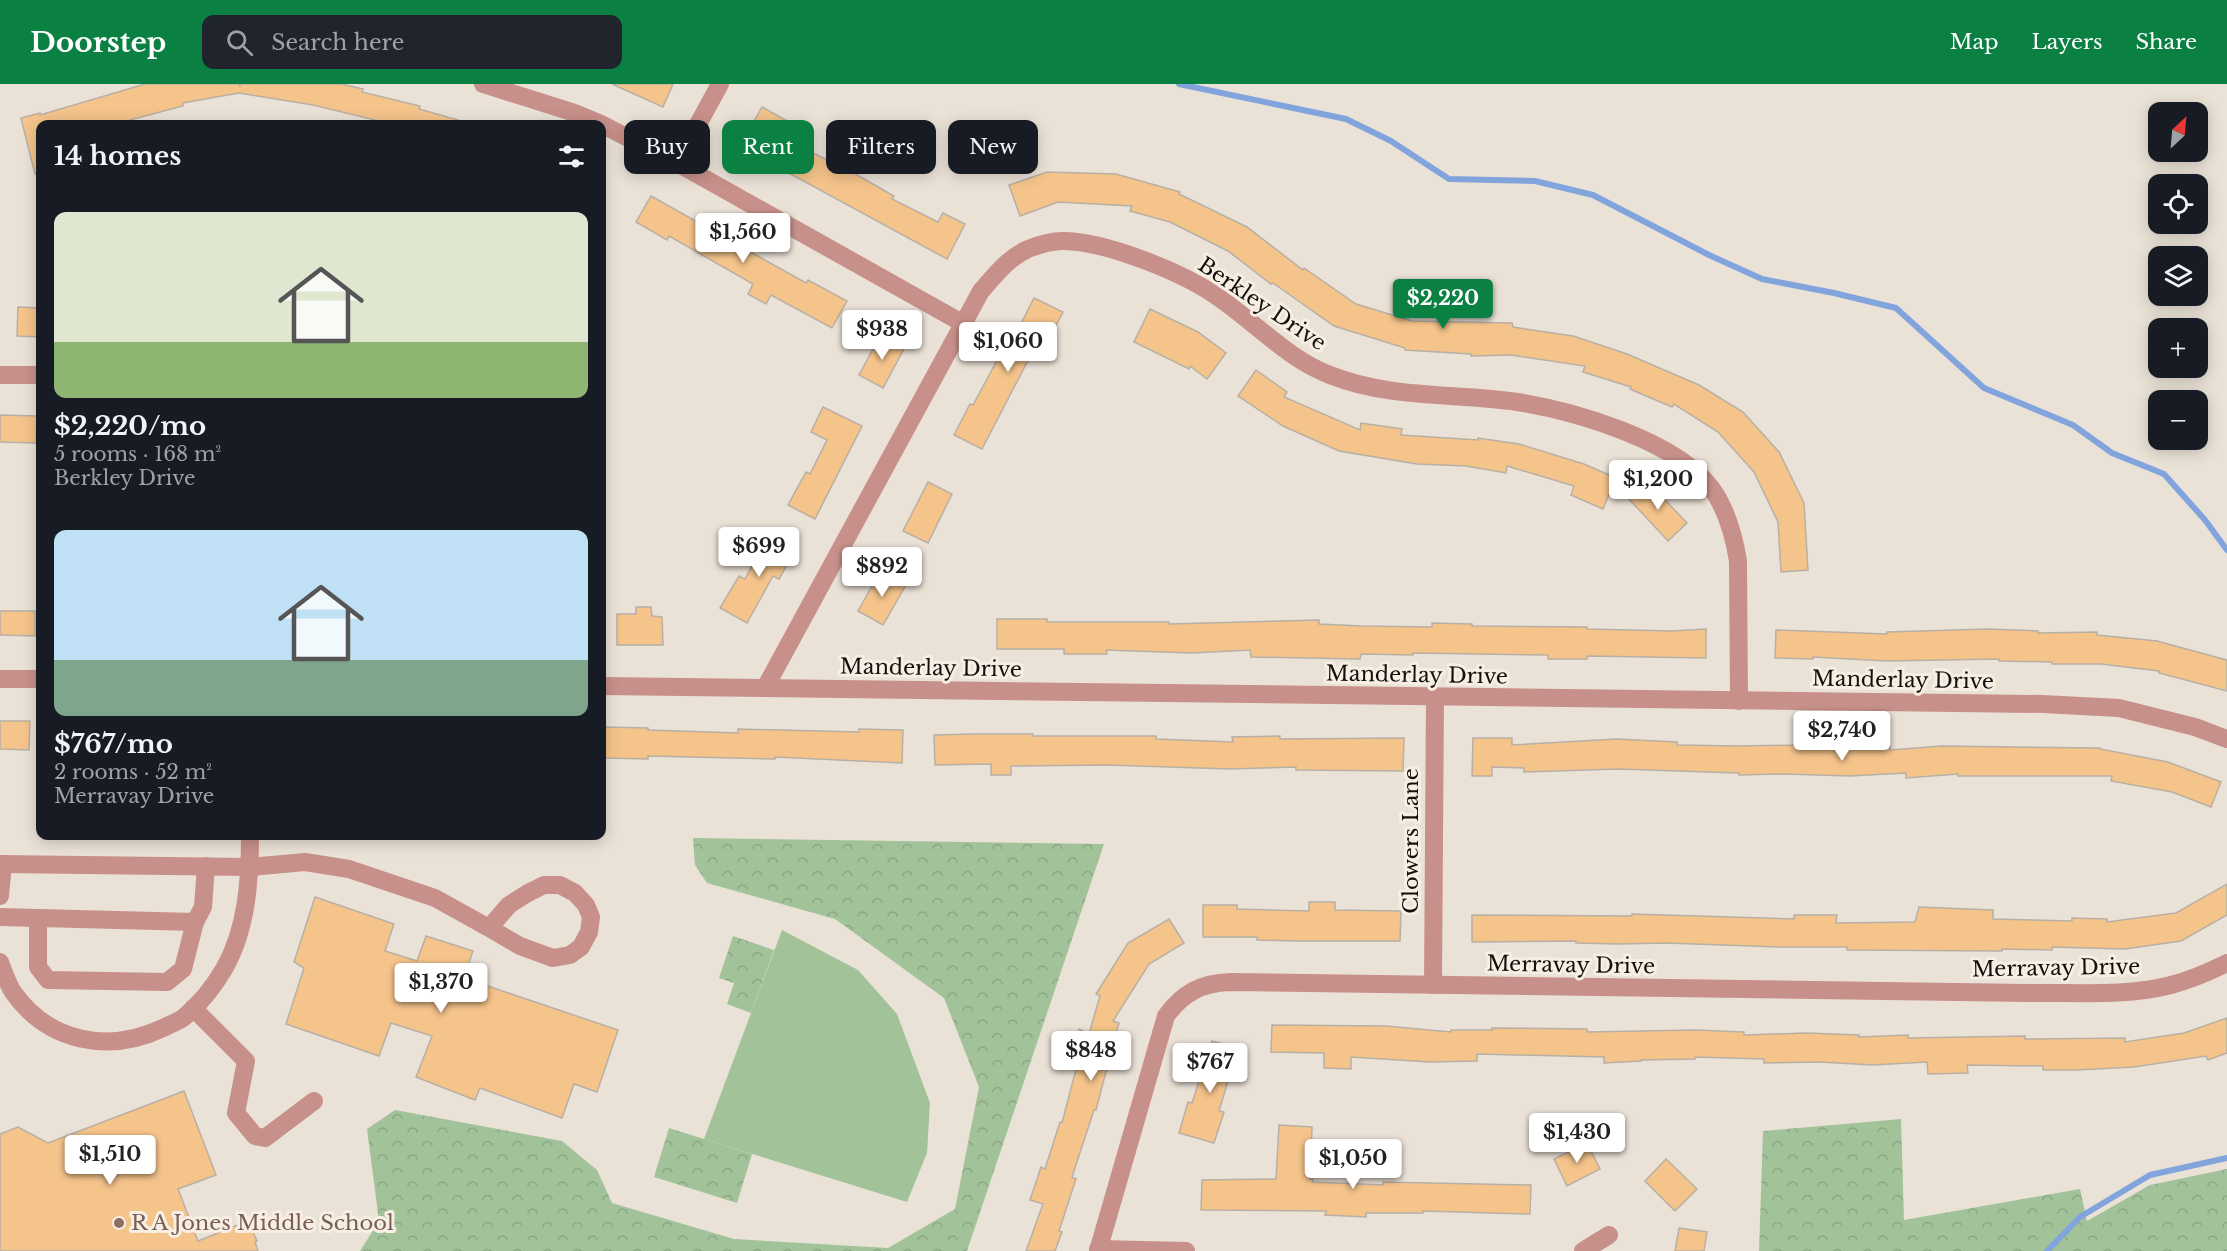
<!DOCTYPE html>
<html lang="en">
<head>
<meta charset="utf-8">
<style>
  body { margin:0; font-family:"Libre Baskerville",serif; background:#20242c; color:#f1f3f6; height:100vh; display:flex; flex-direction:column; font-size:22px; white-space:nowrap }
  * { box-sizing:border-box; margin:0 }
  p { font-size:20px; color:#9ea1a6 }
  .icon { flex:none; width:33px; height:33px; fill:none; stroke:currentColor; stroke-width:2; stroke-linecap:round; stroke-linejoin:round }
  .map { position:relative; flex:1; overflow:hidden }
  .sheet { position:absolute; left:36px; top:36px; width:570px; height:720px; display:flex; flex-direction:column; background:#171b24; border-radius:12px; box-shadow:0 3px 15px #0003 }
  .sheet>* { flex:none }
  .top-card { position:absolute; left:624px; top:36px; width:570px; height:54px; display:flex; gap:12px }
  .needle { width:39px; rotate:26deg }
  .buttons { position:absolute; left:2148px; top:18px; display:grid; gap:12px }
  .buttons a { display:grid; place-items:center; width:60px; height:60px; border-radius:12px; background:#171b24; box-shadow:0 3px 15px #0003; font-size:30px }
  .price { position:absolute; translate:-50% -51px; padding:0 14px; border-radius:6px; background:#fff; color:#222; font-size:20px; line-height:39px; filter:drop-shadow(0 2px 3px #0008) }
  .price::after { content:''; position:absolute; left:50%; top:36px; width:18px; height:14px; margin-left:-9px; background:inherit; clip-path:polygon(0 0,100% 0,50% 100%) }
  .price.current { background:#0b8043; color:#fff }
  ul { padding:0; list-style:none }
  li { display:grid; align-content:center; gap:12px; height:318px; padding:0 18px }
  li span { display:grid; place-items:center; height:186px; border-radius:12px; color:#555 }
  li>.icon { margin-inline-start:auto }
  span .icon { width:108px; height:108px; fill:#fffc; stroke-width:1 }
  li b { font-size:26px }
  h2 { display:flex; justify-content:space-between; align-items:center; height:72px; padding:0 18px; font-size:26px }
  .pill { padding:0 21px; border-radius:12px; background:#171b24; box-shadow:0 3px 15px #0003; font-size:21px; line-height:54px }
  .pill.current { background:#0b8043; color:#fff }
  header { display:flex; align-items:center; gap:36px; box-sizing:border-box; height:84px; padding:0 30px; background:#0b8043; color:#fff }
  header strong { font-size:28px }
  nav { display:flex; gap:33px; margin-inline-start:auto; font-size:21px }
  .search { width:420px; height:54px; background:#20242c; display:flex; align-items:center; gap:15px; box-sizing:border-box; padding:0 21px; border-radius:12px; color:#9ea1a6; font-size:22px }
  .map>svg:first-child { display:block }
  .grass { fill:#a2c39a }
  .forest { fill:url(#forest-crowns) }
  .lines { fill:none; stroke-linecap:round; stroke-linejoin:round }
  .stream { stroke:#82a4dd; stroke-width:6 }
  .building { fill:#f5c48b; stroke:#b8afa5; stroke-width:1.5 }
  .minor { stroke:#c8908a; stroke-width:18 }
  .education-dot { fill:#8d6e63; stroke:#f8efe4; stroke-width:2 }
  .labels { text-anchor:middle; dominant-baseline:central; stroke-width:6; stroke-linejoin:round; paint-order:stroke }
  .street-label { font-size:21px; fill:#13100d; stroke:#f8efe4 }
  .education-label { font-size:21px; fill:#785e54; stroke:#f8efe4; text-anchor:start }
</style>
</head>
<body>
<header>
<strong>Doorstep</strong>
<div class="search"><svg class="icon" aria-label="search" viewBox="0 0 24 24"><circle cx="10" cy="10" r="6"/><path d="M15 15l6 6"/></svg>Search here</div>
<nav><a>Map</a><a>Layers</a><a>Share</a></nav>
</header>
<div class="map">
<svg width="2227" height="1167" viewBox="0 0 2227 1167">
  <defs>
    <pattern id="forest-crowns" width="20" height="18" patternUnits="userSpaceOnUse" patternTransform="scale(1.5)"><rect width="20" height="18" fill="#a2c39a"/><path d="M2 6a3 3 0 1 1 6 0M12 15a3 3 0 1 1 6 0" fill="none" stroke="#8ba684"/></pattern>
  </defs>
  <rect width="100%" height="100%" fill="#ebe2d7"/>
  <!-- grass -->
  <polygon class="grass" points="782,846 858,886 897,930 930,1019 927,1069 907,1118 704,1055"/>
  <!-- forest -->
  <g class="forest">
    <polygon points="693,754 1104,760 967,1167 360,1167 379,1137 367,1045 395,1026 562,1057 597,1086 612,1119 734,1155 888,1164 955,1125 979,1003 944,914 835,835 707,799 695,781"/>
    <polygon points="733,852 774,866 751,929 727,920 734,899 719,894"/>
    <polygon points="1901,1035 1904,1136 2080,1105 2087,1137 2150,1101 2227,1085 2227,1167 1759,1167 1763,1047"/>
    <polygon points="669,1044 752,1070 737,1119 654,1093"/>
  </g>
  <g class="lines">
    <!-- stream -->
    <g class="stream">
      <polyline points="1179,0 1346,35 1391,57 1449,95 1535,97 1593,111 1709,171 1762,195 1834,209 1896,224 1984,304 2073,341 2112,369 2164,390 2205,436 2227,466"/>
      <polyline points="2047,1167 2080,1133 2150,1091 2227,1074"/>
    </g>
  </g>
  <!-- building -->
  <g class="building">
    <polygon points="145,0 239,0 240,3 240,0 342,0 363,5 362,8 420,22 419,25 458,36 457,40 378,40 379,37 313,21 239,9 183,19 183,22 115,40 40,40 40,89 35,90 21,34 40,29 40,31"/>
    <polygon points="612,0 673,0 663,23"/>
    <polygon points="762,23 789,38 780,53 852,88 894,112 892,115 938,138 943,129 965,140 947,175 785,87 786,85 741,60"/>
    <polygon points="1047,88 1116,90 1180,108 1179,110 1247,143 1303,186 1304,184 1356,220 1412,237 1512,239 1513,243 1573,252 1627,270 1699,301 1743,328 1779,368 1804,419 1808,486 1781,488 1778,438 1754,388 1718,348 1674,320 1672,323 1630,305 1631,303 1583,288 1585,282 1511,271 1471,272 1471,270 1405,266 1405,264 1334,242 1273,199 1271,200 1228,167 1170,138 1130,127 1132,122 1058,118 1020,132 1009,101"/>
    <polygon points="651,112 806,199 808,196 847,217 832,244 771,211 766,220 748,210 753,200 669,152 667,156 636,138"/>
    <polygon points="1034,214 1063,228 1043,267 1035,263 982,365 954,351 970,320 973,321 1002,267 1006,269"/>
    <polygon points="18,223 40,224 40,253 17,252"/>
    <polygon points="1150,225 1198,248 1226,269 1207,295 1190,282 1189,285 1134,258"/>
    <polygon points="881,250 905,263 883,304 859,291"/>
    <polygon points="1256,286 1287,308 1284,313 1360,346 1361,339 1402,345 1401,351 1478,356 1478,354 1519,360 1584,380 1616,394 1603,425 1571,411 1574,402 1507,382 1506,389 1466,382 1417,380 1339,367 1283,342 1238,312"/>
    <polygon points="823,323 862,342 815,435 788,421 806,388 810,390 827,356 811,348"/>
    <polygon points="0,331 37,332 36,359 0,358"/>
    <polygon points="1647,397 1687,439 1668,457 1628,414"/>
    <polygon points="928,398 952,410 928,459 903,447"/>
    <polygon points="770,448 797,463 779,495 773,492 747,539 720,524 739,492 745,495"/>
    <polygon points="881,486 906,501 883,541 858,527"/>
    <polygon points="636,523 651,523 652,532 662,533 663,561 617,561 617,530 636,530"/>
    <polygon points="0,527 35,527 35,552 0,551"/>
    <polygon points="997,535 1047,535 1047,538 1169,538 1169,540 1319,536 1319,540 1362,542 1432,543 1432,539 1472,540 1472,542 1587,543 1587,545 1672,547 1706,545 1706,574 1587,572 1587,575 1548,575 1548,571 1413,569 1413,571 1361,570 1360,575 1251,573 1250,566 1192,569 1106,566 1107,570 1064,570 1064,565 997,565"/>
    <polygon points="1988,545 2038,547 2038,549 2097,548 2097,551 2157,557 2227,576 2227,607 2159,589 2159,587 2101,580 2052,580 2052,578 1999,577 1999,575 1887,577 1813,573 1813,575 1775,574 1776,546 1887,550 1887,548"/>
    <polygon points="0,637 30,637 29,666 0,665"/>
    <polygon points="605,643 648,644 648,646 738,649 738,645 859,648 859,645 903,646 902,679 775,673 775,675 648,672 648,675 605,674"/>
    <polygon points="973,650 1033,650 1033,652 1156,652 1156,655 1233,658 1232,653 1280,652 1280,655 1404,654 1403,687 1296,686 1296,683 1230,685 1108,681 1011,682 1011,691 991,691 991,680 935,681 934,651"/>
    <polygon points="1473,654 1512,654 1512,661 1616,655 1677,658 1677,661 1739,662 1802,661 1836,661 1836,664 1890,662 1890,666 1942,662 2100,664 2100,665 2168,678 2221,698 2211,723 2172,708 2111,697 2112,692 1958,692 1958,690 1906,694 1906,689 1850,692 1785,690 1739,691 1739,689 1618,685 1524,688 1524,684 1492,683 1492,692 1472,692"/>
    <polygon points="2227,800 2227,831 2181,857 2125,865 2052,863 2052,866 2002,865 2002,867 1847,866 1847,863 1779,863 1666,859 1618,860 1576,859 1576,857 1472,858 1472,831 1632,832 1632,830 1794,835 1794,831 1837,831 1836,839 1915,838 1919,823 1993,826 1993,835 2072,837 2072,834 2107,835 2107,838 2176,829"/>
    <polygon points="315,813 394,840 385,867 417,877 426,852 473,867 464,894 618,946 597,1008 574,1000 562,1034 480,1004 475,1016 416,993 432,952 391,939 379,972 286,940 304,884 294,878"/>
    <polygon points="1309,818 1335,818 1335,826 1401,827 1400,857 1293,857 1257,856 1257,853 1203,853 1203,821 1237,821 1237,825 1309,827"/>
    <polygon points="1169,835 1184,859 1149,880 1113,937 1119,939 1105,983 1107,984 1096,1026 1094,1026 1072,1093 1076,1095 1059,1147 1062,1148 1055,1167 1026,1167 1043,1120 1030,1116 1041,1083 1045,1085 1060,1038 1062,1039 1081,966 1073,963 1079,945 1089,950 1100,912 1096,910 1128,859"/>
    <polygon points="2227,934 2227,969 2208,976 2206,972 2134,983 2077,986 2043,986 2043,982 1967,981 1968,989 1928,990 1927,978 1873,981 1820,978 1764,979 1764,975 1695,973 1695,975 1641,976 1641,977 1604,979 1604,973 1477,970 1477,977 1430,978 1351,973 1351,985 1324,984 1324,969 1271,968 1272,941 1386,942 1451,948 1451,946 1492,946 1492,944 1587,945 1587,948 1695,946 1744,948 1744,951 1806,949 1859,951 1859,953 1908,951 1908,954 2025,952 2025,955 2125,954 2125,958 2184,949"/>
    <polygon points="1212,957 1238,964 1219,1027 1224,1028 1214,1059 1179,1049 1188,1018 1192,1019"/>
    <polygon points="184,1007 216,1091 178,1105 198,1157 248,1137 257,1157 255,1158 258,1167 0,1167 0,1050 18,1043 48,1059"/>
    <polygon points="1279,1041 1312,1043 1310,1095 1313,1095 1313,1098 1383,1101 1383,1098 1531,1101 1530,1130 1423,1127 1423,1129 1366,1129 1366,1133 1325,1131 1326,1127 1201,1126 1202,1096 1276,1095"/>
    <polygon points="1587,1059 1600,1085 1567,1102 1554,1075"/>
    <polygon points="1666,1075 1697,1105 1675,1127 1645,1097"/>
    <polygon points="1679,1144 1707,1148 1704,1167 1675,1167"/>
  </g>
  <g class="lines">
    <!-- minor -->
    <g class="minor">
      <polyline points="483,0 575,29 601,40 677,79 964,240"/>
      <polyline points="677,79 720,0"/>
      <polyline points="0,291 40,291"/>
      <polyline points="0,595 40,595"/>
      <polyline points="602,602 2043,620 2119,624 2195,643 2227,655"/>
      <path d="M765 604 981 207C995 191 1008 174 1028 165 1038 161 1052 157 1063 157 1105 157 1181 188 1215 211 1254 237 1286 274 1330 291 1390 315 1455 309 1517 318 1575 327 1677 357 1712 405 1727 426 1734 452 1738 477L1739 617"/>
      <polyline points="0,780 250,783 305,778 349,785 435,814 489,844 520,862 553,874 570,871 581,863 589,848 591,833 586,821 575,809 560,801 544,801 528,809 509,821 489,844"/>
      <polyline points="0,812 3,780"/>
      <polyline points="0,833 195,838 203,823 206,782"/>
      <polyline points="38,834 38,883 48,896 167,898 183,885 195,838"/>
      <path d="M0 878C4 888 7 899 13 908 48 958 108 970 163 944 169 941 177 938 183 934 199 921 214 902 224 885 247 845 250 796 250 752"/>
      <polyline points="1433,901 1435,614"/>
      <polyline points="193,924 246,977 236,1029 255,1052 265,1054 314,1017"/>
      <polyline points="1098,1165 1186,1167"/>
      <path d="M1098 1167 1166 932C1183 909 1201 899 1230 898L2027 909C2074 908 2125 913 2171 901 2190 896 2209 888 2227 879"/>
      <polyline points="1583,1167 1609,1151"/>
    </g>
  </g>
  <!-- markers -->
  <circle class="education-dot" cx="119" cy="1139" r="6"/>
  <g class="labels">
    <!-- street labels -->
    <g class="street-label">
      <text transform="translate(1262 220) rotate(34)">Berkley Drive</text>
      <text transform="translate(931 584) rotate(1)">Manderlay Drive</text>
      <text transform="translate(1417 591) rotate(1)">Manderlay Drive</text>
      <text transform="translate(1903 596) rotate(1)">Manderlay Drive</text>
      <text transform="translate(1411 757) rotate(-90)">Clowers Lane</text>
      <text transform="translate(1571 881) rotate(1)">Merravay Drive</text>
      <text transform="translate(2056 884) rotate(-1)">Merravay Drive</text>
    </g>
    <!-- education labels -->
    <g class="education-label">
      <text x="131" y="1139">R A Jones Middle School</text>
    </g>
  </g>
</svg>
<div class="buttons">
<a><svg class="needle" viewBox="-14 -14 28 28"><path d="M0-13l5 13h-10z" fill="#e53935"/><path d="M0 13l5-13h-10z" fill="#9ea1a6"/></svg></a>
<a><svg class="icon" aria-label="locate" viewBox="0 0 24 24"><circle cx="12" cy="12" r="6"/><path d="M12 2v4M12 18v4M2 12h4M18 12h4"/></svg></a>
<a><svg class="icon" aria-label="layers" viewBox="0 0 24 24"><path d="M12 4l9 5-9 5-9-5zM3 14l9 5 9-5"/></svg></a>
<a>+</a>
<a>−</a>
</div>
<b class="price" style="left:743px;top:180px">$1,560</b>
<b class="price current" style="left:1443px;top:246px">$2,220</b>
<b class="price" style="left:882px;top:277px">$938</b>
<b class="price" style="left:1008px;top:289px">$1,060</b>
<b class="price" style="left:1658px;top:427px">$1,200</b>
<b class="price" style="left:759px;top:494px">$699</b>
<b class="price" style="left:882px;top:514px">$892</b>
<b class="price" style="left:1842px;top:678px">$2,740</b>
<b class="price" style="left:441px;top:930px">$1,370</b>
<b class="price" style="left:1091px;top:998px">$848</b>
<b class="price" style="left:1210px;top:1010px">$767</b>
<b class="price" style="left:1577px;top:1080px">$1,430</b>
<b class="price" style="left:110px;top:1102px">$1,510</b>
<b class="price" style="left:1353px;top:1106px">$1,050</b>
<div class="top-card">
<a class="pill">Buy</a>
<a class="pill current">Rent</a>
<a class="pill">Filters</a>
<a class="pill">New</a>
</div>
<section class="sheet">
<h2>14 homes<svg class="icon" aria-label="filters" viewBox="0 0 24 24"><path d="M4 7h16M4 17h16"/><circle cx="9" cy="7" r="2"/><circle cx="15" cy="17" r="2"/></svg></h2>
<ul>
<li><span style="background:linear-gradient(#dfe7d0 70%,#8fb573 0)"><svg class="icon" aria-label="home" viewBox="0 0 24 24"><path d="M3 11l9-7 9 7M6 9v11h12V9"/></svg></span><div><b>$2,220/mo</b><p>5 rooms · 168 m²</p><p>Berkley Drive</p></div></li>
<li><span style="background:linear-gradient(#bfe0f5 70%,#7fa58c 0)"><svg class="icon" aria-label="home" viewBox="0 0 24 24"><path d="M3 11l9-7 9 7M6 9v11h12V9"/></svg></span><div><b>$767/mo</b><p>2 rooms · 52 m²</p><p>Merravay Drive</p></div></li>
</ul>
</section>
</div>
</body>
</html>
